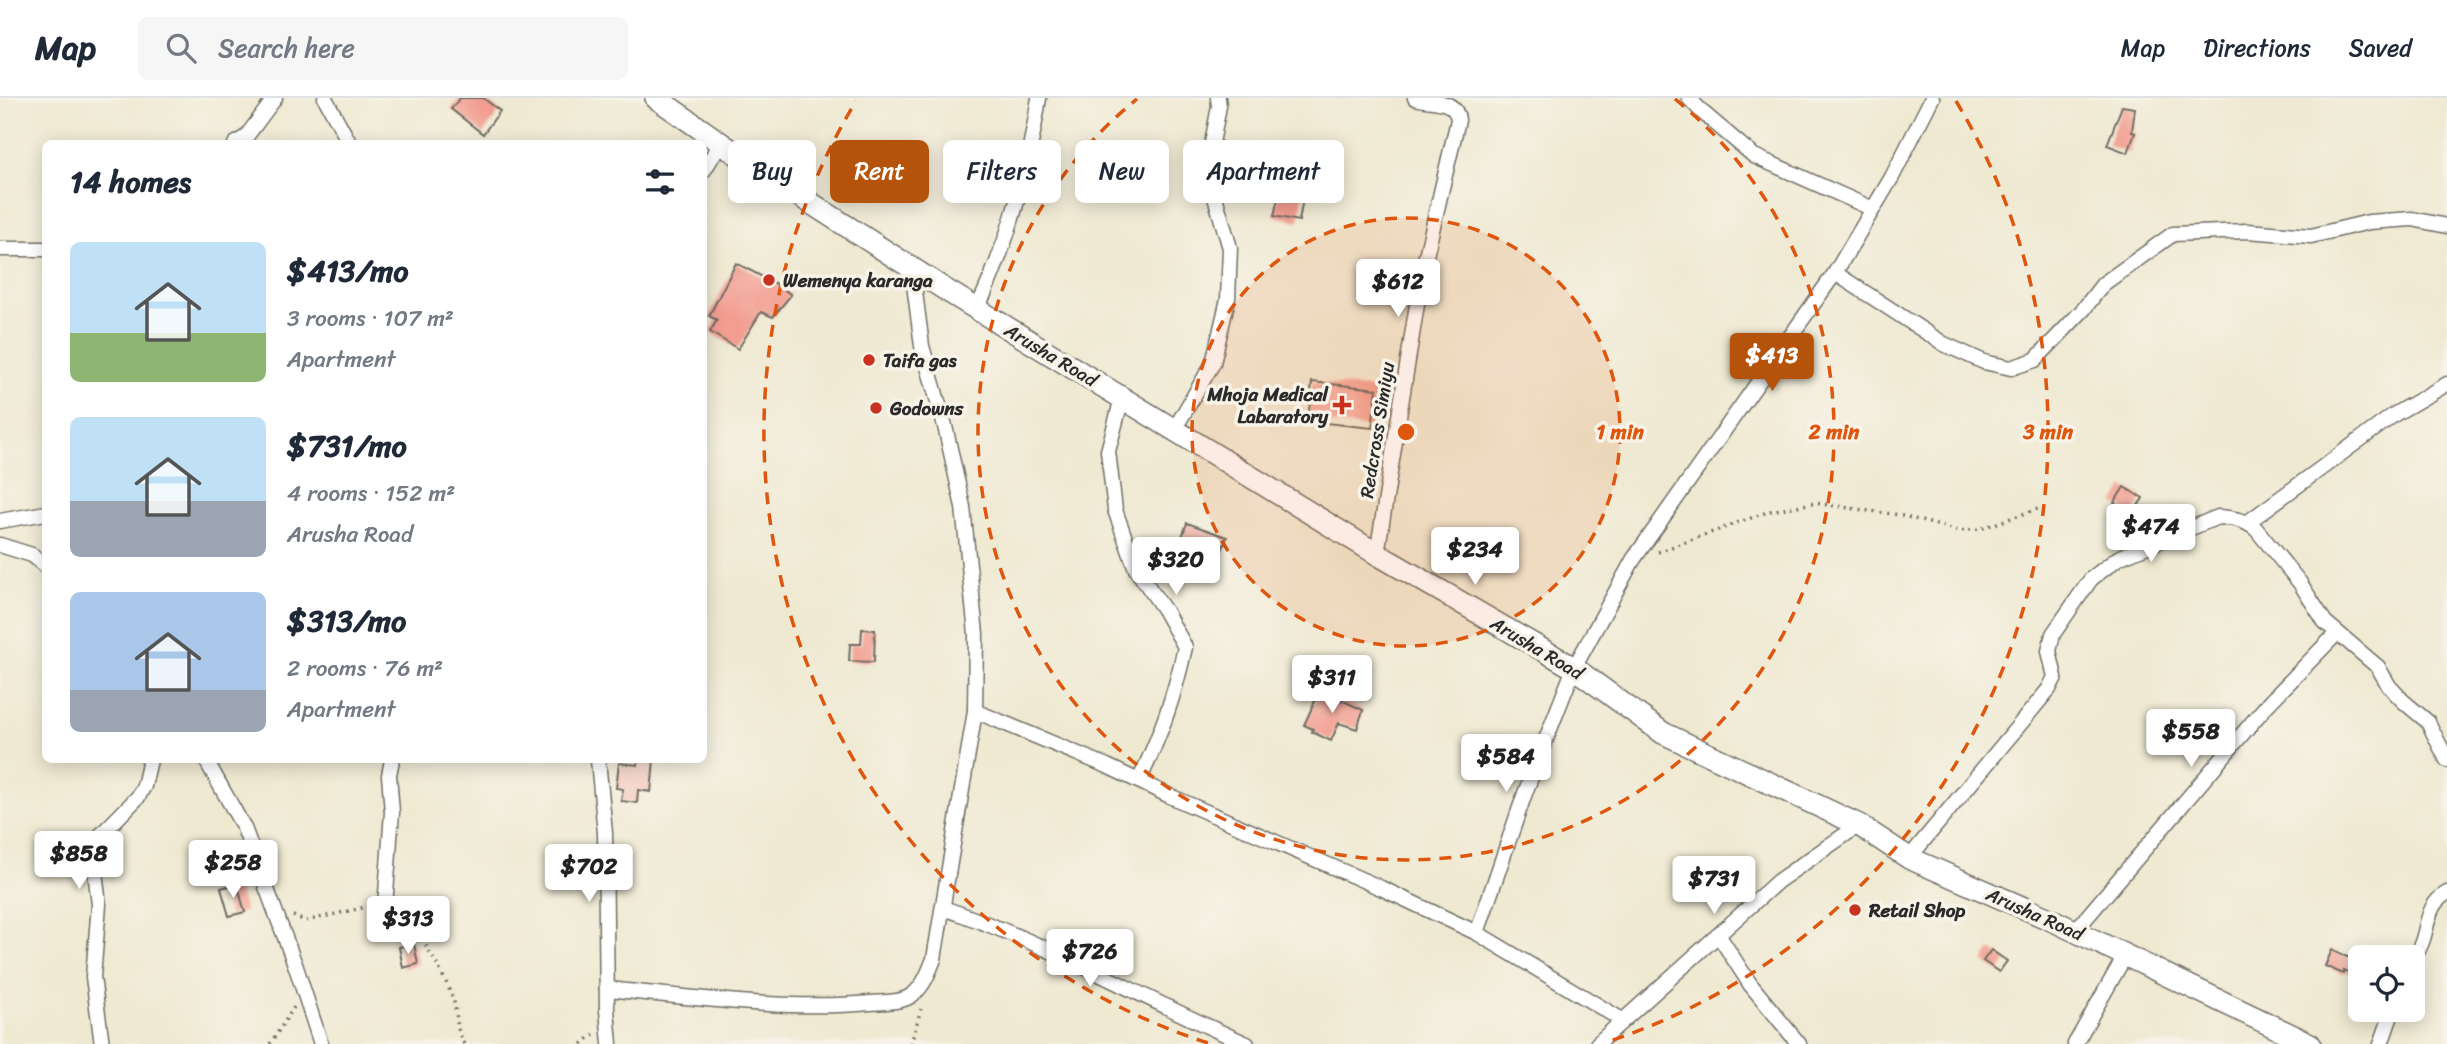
<!DOCTYPE html>
<html lang="en">
<head>
<meta charset="utf-8">
<style>
  body { margin:0; font-family:Sriracha,sans-serif; background:#f6f6f7; color:#1f2937; height:100vh; display:flex; flex-direction:column; font-size:26px; white-space:nowrap }
  * { box-sizing:border-box; margin:0 }
  p { font-size:23px; color:#747a83 }
  .icon { flex:none; width:38px; height:38px; fill:none; stroke:currentColor; stroke-width:2; stroke-linecap:round; stroke-linejoin:round }
  .map { position:relative; flex:1; overflow:hidden }
  .sheet { position:absolute; left:42px; top:42px; width:665px; height:623px; display:flex; flex-direction:column; background:#fff; border-radius:10px; box-shadow:0 4px 18px #0003 }
  .sheet>* { flex:none }
  .banner { position:absolute; left:728px; top:42px; width:665px; height:63px; display:flex; gap:14px }
  .controls { position:absolute; left:2348px; top:847px; display:grid; gap:14px }
  .controls a { display:grid; place-items:center; width:77px; height:77px; border-radius:10px; background:#fff; box-shadow:0 4px 18px #0003; font-size:35px }
  .price { position:absolute; translate:-50% -60px; padding:0 16px; border-radius:7px; background:#fff; color:#222; font-size:23px; line-height:46px; filter:drop-shadow(0 2px 4px #0008) }
  .price::after { content:''; position:absolute; left:50%; top:42px; width:21px; height:16px; margin-left:-10px; background:inherit; clip-path:polygon(0 0,100% 0,50% 100%) }
  .price.active { background:#b45309; color:#fff }
  ul { padding:0; list-style:none }
  li { display:flex; align-items:center; gap:21px; height:175px; padding:0 28px }
  li span { display:grid; place-items:center; flex:none; width:196px; height:140px; border-radius:10px; color:#555 }
  li>.icon { margin-inline-start:auto }
  span .icon { width:84px; height:84px; fill:#fffc; stroke-width:1 }
  li b { font-size:30px }
  h2 { display:flex; justify-content:space-between; align-items:center; height:84px; padding:0 28px; font-size:30px }
  .tag { padding:0 24px; border-radius:10px; background:#fff; box-shadow:0 4px 18px #0003; font-size:24px; line-height:63px }
  .tag.active { background:#b45309; color:#fff }
  header { display:flex; align-items:center; gap:42px; box-sizing:border-box; height:98px; padding:0 35px; background:#fff; border-bottom:2px solid #e0e1e3 }
  header strong { font-size:33px }
  nav { display:flex; gap:38px; margin-inline-start:auto; font-size:24px }
  .search { width:490px; height:63px; background:#f6f6f7; display:flex; align-items:center; gap:18px; box-sizing:border-box; padding:0 24px; border-radius:10px; color:#747a83; font-size:26px }
  .map>svg:first-child { display:block }
  .building { fill:#f29d90 }
  .lines { fill:none; stroke-linecap:round; stroke-linejoin:round }
  .minor-casing { stroke:#706e65; stroke-width:17 }
  .secondary-casing { stroke:#706e65; stroke-width:24 }
  .path { stroke:#706e65; stroke-width:3.5; stroke-dasharray:2 5; stroke-linecap:butt }
  .minor { stroke:#fff; stroke-width:14 }
  .secondary { stroke:#fff; stroke-width:21 }
  .ring { fill:none; stroke:#df570e; stroke-width:3.5; stroke-dasharray:12 9 }
  .poi-dot { fill:#c8321e; stroke:#f7f3e8; stroke-width:2.5 }
  .labels { text-anchor:middle; dominant-baseline:central; stroke-width:7; stroke-linejoin:round; paint-order:stroke }
  .poi-label { font-size:19px; font-weight:bold; fill:#2b2b2b; stroke:#f7f3e8; text-anchor:start }
  .street-label { font-size:19px; fill:#2b2b2b; stroke:#f7f3e8 }
  .centre { fill:#df570e; stroke:#f7f3e8; stroke-width:3.5 }
  .ring-label { font-size:21px; text-anchor:middle; font-weight:bold; fill:#df570e; stroke:#f7f3e8; stroke-width:7; stroke-linejoin:round; paint-order:stroke }
</style>
</head>
<body>
<header>
<strong>Map</strong>
<div class="search"><svg class="icon" aria-label="search" viewBox="0 0 24 24"><circle cx="10" cy="10" r="6"/><path d="M15 15l6 6"/></svg>Search here</div>
<nav><a>Map</a><a>Directions</a><a>Saved</a></nav>
</header>
<div class="map">
<svg width="2447" height="946" viewBox="0 0 2447 946">
  <rect width="100%" height="100%" fill="#f7f3e8"/>
  <filter id="ink" filterUnits="userSpaceOnUse"><feTurbulence type="fractalNoise" baseFrequency=".0143" numOctaves="2"/><feDisplacementMap in="SourceGraphic" scale="14" xChannelSelector="R" yChannelSelector="G"/><feConvolveMatrix kernelMatrix="1 2 1 2 8 2 1 2 1" color-interpolation-filters="sRGB"/></filter>
  <filter id="wash" filterUnits="userSpaceOnUse"><feTurbulence type="fractalNoise" baseFrequency=".00686" numOctaves="4" result="noise"/><feDisplacementMap in="SourceGraphic" scale="28" xChannelSelector="R" yChannelSelector="G"/><feGaussianBlur stdDeviation="1.57" result="paint"/><feColorMatrix in="noise" values="0 0 0 0 0 0 0 0 0 0 0 0 0 0 0 0 0 1.4 0 .05"/><feComposite in="paint" operator="in"/></filter>
  <g filter="url(#wash)">
    <rect width="100%" height="100%" fill="#efe9d2"/>
    <g id="blocks">
      <!-- building -->
      <g class="building">
        <polygon points="460,0 483,0 500,13 483,36 451,11"/>
        <polygon points="2122,8 2135,10 2132,34 2135,35 2128,55 2107,47"/>
        <polygon points="1281,46 1307,49 1302,94 1304,95 1299,123 1274,118 1283,77 1277,76"/>
        <polygon points="736,165 780,188 791,197 773,219 761,214 738,251 710,234 717,222 709,218"/>
        <polygon points="1312,284 1377,291 1372,330 1308,323"/>
        <polygon points="2124,389 2143,400 2132,417 2114,405"/>
        <polygon points="1187,425 1227,439 1213,475 1175,458"/>
        <polygon points="862,531 875,532 874,564 849,563 850,546 861,546"/>
        <polygon points="1320,592 1363,612 1357,631 1339,625 1331,643 1312,634 1313,631 1304,627"/>
        <polygon points="638,662 654,662 651,694 638,692 637,705 621,703 623,691 616,690 619,665 638,667"/>
        <polygon points="237,786 245,814 229,818 221,790"/>
        <polygon points="414,846 418,866 403,870 399,849"/>
        <polygon points="1991,852 2007,863 1999,874 1983,863"/>
        <polygon points="2332,852 2358,864 2351,877 2344,873 2343,876 2325,868"/>
      </g>
    </g>
  </g>
  <g filter="url(#ink)">
    <use href="#blocks" fill-opacity="0" stroke="#706e65" stroke-width="2"/>
    <g class="lines">
      <!-- minor casing -->
      <g class="minor-casing">
        <g id="minor">
          <polyline points="325,0 350,46"/>
          <polyline points="1689,0 1702,14 1754,58 1873,111"/>
          <polyline points="235,46 246,39 275,0"/>
          <polyline points="704,72 720,46"/>
          <polyline points="0,151 46,151"/>
          <polyline points="1835,175 1944,246 1984,264 2011,270 2035,262 2083,212 2103,186 2173,136 2247,133 2311,138 2369,124 2412,121 2447,128"/>
          <path d="M977 211C1008 146 1028 72 1039 0"/>
          <path d="M1122 300 1108 353 1115 412 1136 471 1165 513 1185 549C1174 601 1161 635 1139 683"/>
          <polyline points="1174,332 1213,265 1228,201 1230,150 1207,72 1219,8 1218,0"/>
          <polyline points="0,423 46,415"/>
          <polyline points="2248,424 2395,316 2447,286"/>
          <polyline points="0,447 32,457 46,468"/>
          <path d="M1377 456 1422 175 1458 22C1456 0 1431 5 1415 0"/>
          <polyline points="975,613 1107,668 1172,699 1381,790 1477,835 1622,922"/>
          <polyline points="206,662 244,730 296,869 321,946"/>
          <polyline points="598,662 605,735 607,912 610,946"/>
          <path d="M1909 760 2049 591 2055 579 2049 553 2053 536 2091 481 2118 460 2218 419C2233 420 2245 422 2256 431L2300 485 2325 524 2378 569 2389 588 2403 603 2428 624 2447 662"/>
          <polyline points="385,809 392,714 389,677 392,662"/>
          <path d="M943 810C1049 845 1145 902 1247 946"/>
          <polyline points="2075,833 2267,607 2337,535"/>
          <polyline points="1477,835 1525,695 1574,570 1633,462 1835,175 1892,79 1932,0"/>
          <polyline points="1719,838 1750,886 1799,946"/>
          <path d="M2413 862C2417 855 2421 848 2423 841 2429 822 2428 806 2447 795"/>
          <path d="M607 891C690 899 787 913 870 905 881 904 896 905 907 900 922 893 928 876 934 861L975 613 976 536 963 409 945 328 922 248 912 171"/>
          <polyline points="102,946 93,879 99,807 93,757 98,740 138,699 144,688 150,662"/>
          <polyline points="1597,946 1778,783 1859,727"/>
          <polyline points="2075,946 2125,858"/>
          <polyline points="2381,946 2393,912"/>
        </g>
      </g>
      <!-- secondary casing -->
      <g class="secondary-casing">
        <polyline id="secondary" points="656,0 764,75 949,194 1377,456 1574,570 1663,635 1859,727 1909,760 2056,824 2310,946"/>
      </g>
      <!-- path -->
      <g class="path">
        <polyline points="1658,454 1770,413 1814,405 1899,417 1959,433 1980,431 2040,410"/>
        <path d="M400 814C416 827 452 888 455 909 458 925 456 931 464 946"/>
        <polyline points="293,818 306,823 370,808"/>
        <polyline points="270,946 294,909"/>
        <polyline points="582,946 594,936"/>
        <polyline points="911,946 921,911"/>
      </g>
      <!-- minor -->
      <use href="#minor" class="minor"/>
      <!-- secondary -->
      <use href="#secondary" class="secondary"/>
    </g>
  </g>
  <!-- distance rings -->
  <circle cx="1406" cy="334" r="214" fill="#df570e" fill-opacity=".12"/>
  <g class="ring">
    <circle cx="1406" cy="334" r="214"/>
    <path d="M1675 1A428 428 0 1 1 1137 1"/>
    <path d="M1208 945A642 642 0 0 1 856 3M1956 3A642 642 0 0 1 1604 945"/>
  </g>
  <!-- markers -->
  <g class="poi-dot">
    <circle cx="769" cy="182" r="7"/>
    <circle cx="869" cy="262" r="7"/>
    <path d="M1338.5 296.5h7v7h7v7h-7v7h-7v-7h-7v-7h7z"/>
    <circle cx="876" cy="310" r="7"/>
    <circle cx="1855" cy="812" r="7"/>
  </g>
  <g class="labels">
    <!-- poi labels -->
    <g class="poi-label">
      <text x="783" y="182">Wemenya karanga</text>
      <text x="883" y="262">Taifa gas</text>
      <text x="1328" y="296" text-anchor="end">Mhoja Medical<tspan x="1328" dy="22">Labaratory</tspan></text>
      <text x="890" y="310">Godowns</text>
      <text x="1869" y="812">Retail Shop</text>
    </g>
    <!-- street labels -->
    <g class="street-label">
      <text transform="translate(1051 257) rotate(31)">Arusha Road</text>
      <text transform="translate(1377 332) rotate(-81)">Redcross Simiyu</text>
      <text transform="translate(1537 550) rotate(31)">Arusha Road</text>
      <text transform="translate(2035 816) rotate(24)">Arusha Road</text>
    </g>
  </g>
  <circle cx="1406" cy="334" r="10" class="centre"/>
  <g class="ring-label">
    <text x="1620" y="341">1 min</text>
    <text x="1834" y="341">2 min</text>
    <text x="2048" y="341">3 min</text>
  </g>
</svg>
<div class="controls">
<a><svg class="icon" aria-label="locate" viewBox="0 0 24 24"><circle cx="12" cy="12" r="6"/><path d="M12 2v4M12 18v4M2 12h4M18 12h4"/></svg></a>
</div>
<b class="price" style="left:1398px;top:221px">$612</b>
<b class="price active" style="left:1772px;top:295px">$413</b>
<b class="price" style="left:2151px;top:466px">$474</b>
<b class="price" style="left:1475px;top:489px">$234</b>
<b class="price" style="left:1176px;top:499px">$320</b>
<b class="price" style="left:1332px;top:617px">$311</b>
<b class="price" style="left:2191px;top:671px">$558</b>
<b class="price" style="left:1506px;top:696px">$584</b>
<b class="price" style="left:79px;top:793px">$858</b>
<b class="price" style="left:233px;top:802px">$258</b>
<b class="price" style="left:589px;top:806px">$702</b>
<b class="price" style="left:1714px;top:818px">$731</b>
<b class="price" style="left:408px;top:858px">$313</b>
<b class="price" style="left:1090px;top:891px">$726</b>
<div class="banner">
<a class="tag">Buy</a>
<a class="tag active">Rent</a>
<a class="tag">Filters</a>
<a class="tag">New</a>
<a class="tag">Apartment</a>
</div>
<section class="sheet">
<h2>14 homes<svg class="icon" aria-label="filters" viewBox="0 0 24 24"><path d="M4 7h16M4 17h16"/><circle cx="9" cy="7" r="2"/><circle cx="15" cy="17" r="2"/></svg></h2>
<ul>
<li><span style="background:linear-gradient(#bfe0f5 65%,#8fb573 0)"><svg class="icon" aria-label="home" viewBox="0 0 24 24"><path d="M3 11l9-7 9 7M6 9v11h12V9"/></svg></span><div><b>$413/mo</b><p>3 rooms · 107 m²</p><p>Apartment</p></div></li>
<li><span style="background:linear-gradient(#bfe0f5 60%,#9aa5b1 0)"><svg class="icon" aria-label="home" viewBox="0 0 24 24"><path d="M3 11l9-7 9 7M6 9v11h12V9"/></svg></span><div><b>$731/mo</b><p>4 rooms · 152 m²</p><p>Arusha Road</p></div></li>
<li><span style="background:linear-gradient(#a9c7e8 70%,#9aa5b1 0)"><svg class="icon" aria-label="home" viewBox="0 0 24 24"><path d="M3 11l9-7 9 7M6 9v11h12V9"/></svg></span><div><b>$313/mo</b><p>2 rooms · 76 m²</p><p>Apartment</p></div></li>
</ul>
</section>
</div>
</body>
</html>
